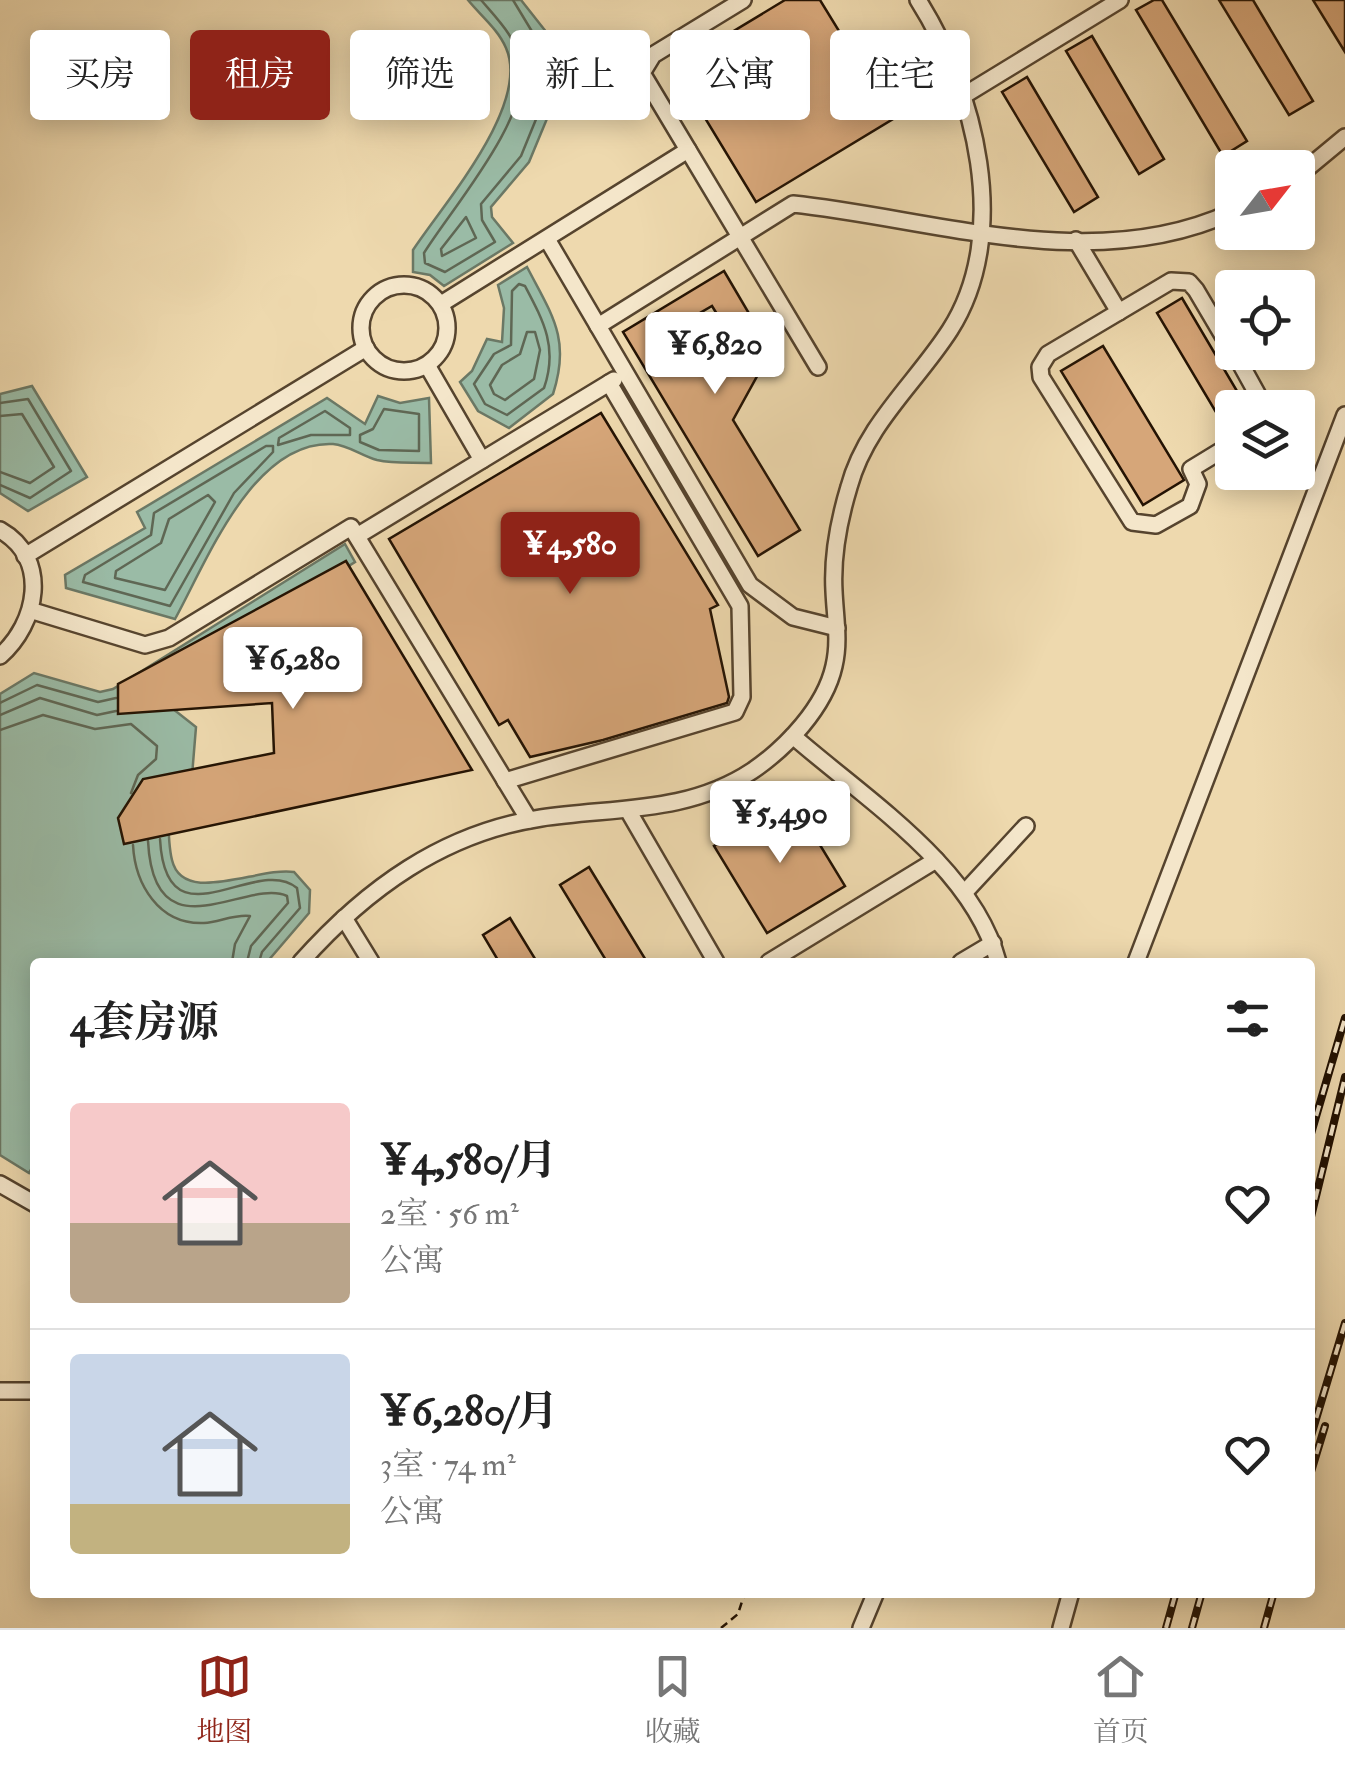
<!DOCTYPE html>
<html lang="zh">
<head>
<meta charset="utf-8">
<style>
  body { margin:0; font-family:"IM FELL Double Pica","Noto Serif SC",serif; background:#f6f6f6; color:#222; height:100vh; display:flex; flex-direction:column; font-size:38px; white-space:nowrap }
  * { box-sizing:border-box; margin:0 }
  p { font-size:32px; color:#767676 }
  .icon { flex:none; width:55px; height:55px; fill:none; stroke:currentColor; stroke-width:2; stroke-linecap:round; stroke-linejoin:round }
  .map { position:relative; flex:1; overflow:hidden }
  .side { position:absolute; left:30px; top:958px; width:1285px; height:640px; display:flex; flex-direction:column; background:#fff; border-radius:10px; box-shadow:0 5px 25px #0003 }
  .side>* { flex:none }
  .hud { position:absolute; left:30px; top:30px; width:1285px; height:90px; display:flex; gap:20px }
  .needle { width:65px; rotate:59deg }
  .fabs { position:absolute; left:1215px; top:150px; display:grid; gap:20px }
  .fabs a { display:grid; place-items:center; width:100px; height:100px; border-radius:10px; background:#fff; box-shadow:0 5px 25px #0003; font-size:50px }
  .price { position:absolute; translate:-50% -85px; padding:0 22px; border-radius:10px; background:#fff; color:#222; font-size:32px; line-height:65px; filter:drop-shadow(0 2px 5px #0008) }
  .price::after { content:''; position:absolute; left:50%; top:60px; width:30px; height:22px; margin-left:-15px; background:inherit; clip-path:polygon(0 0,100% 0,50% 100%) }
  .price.on { background:#8f2418; color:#fff }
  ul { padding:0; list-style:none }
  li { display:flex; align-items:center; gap:30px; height:250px; padding:0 40px }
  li+li { border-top:2px solid #e0e0e0 }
  li span { display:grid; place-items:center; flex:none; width:280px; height:200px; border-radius:10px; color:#555 }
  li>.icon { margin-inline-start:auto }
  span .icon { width:120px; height:120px; fill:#fffc; stroke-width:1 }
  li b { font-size:42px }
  h2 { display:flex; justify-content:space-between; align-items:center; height:120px; padding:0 40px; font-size:42px }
  .chip { padding:0 35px; border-radius:10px; background:#fff; box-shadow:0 5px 25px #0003; font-size:35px; line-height:90px }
  .chip.on { background:#8f2418; color:#fff }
  .tabs { display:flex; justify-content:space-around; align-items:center; height:140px; border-top:2px solid #e0e0e0; background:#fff; font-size:28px; color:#767676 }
  .tabs a { display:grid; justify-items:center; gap:5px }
  .tabs .on { color:#8f2418 }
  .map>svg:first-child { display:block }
  .water { fill:#9abba6; stroke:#6b7865; stroke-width:2.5 }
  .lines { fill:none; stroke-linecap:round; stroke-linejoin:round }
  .shore { stroke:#5f6754; stroke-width:2.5 }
  .building { fill:#d6a679; stroke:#241303; stroke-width:2.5; fill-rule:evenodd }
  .minor-casing { stroke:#56442e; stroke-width:20 }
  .path { stroke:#241303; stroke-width:2.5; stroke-dasharray:8 5; stroke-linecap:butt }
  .minor { stroke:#f4e6ca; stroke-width:15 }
  .rail-casing { stroke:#241303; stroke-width:8 }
  .rail { stroke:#f4e6ca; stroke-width:4; stroke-dasharray:11; stroke-linecap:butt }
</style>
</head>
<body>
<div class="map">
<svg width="1345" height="1628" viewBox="0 0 1345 1628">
  <rect width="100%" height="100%" fill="#eed9ae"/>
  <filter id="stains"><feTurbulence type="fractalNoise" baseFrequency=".002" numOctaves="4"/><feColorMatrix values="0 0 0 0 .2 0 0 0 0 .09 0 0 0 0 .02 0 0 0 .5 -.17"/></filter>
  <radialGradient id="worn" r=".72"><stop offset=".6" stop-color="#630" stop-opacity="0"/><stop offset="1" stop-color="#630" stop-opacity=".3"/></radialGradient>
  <!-- water -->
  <g class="water">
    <path d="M468 0H521L551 38 555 53 551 109 529 162 491 207 492 217 513 243 444 286 430 275 413 272V250C444 203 531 105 506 48 498 29 480 15 468 0Z"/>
    <path d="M527 267C552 315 571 339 553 394L509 428 478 411 460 382 472 371 487 339 502 342 504 308 498 285Z"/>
    <polygon points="32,386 87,477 28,511 0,493 0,394"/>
    <path d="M378 396 400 403 429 398 431 463C413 462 394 464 377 460 362 456 348 445 333 444 253 440 207 561 175 619L66 588 65 575 145 528 137 512 327 398 365 424Z"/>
    <path d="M345 544 355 562 149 690 196 727 191 788 168 796C169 816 167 840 172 860 183 907 260 866 294 872L310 890 309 913 267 962H35V1163L29 1173 0 1155V694L34 673 100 692 113 689Z"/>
  </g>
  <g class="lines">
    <!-- shore -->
    <g class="shore">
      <path d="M481 0C498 20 516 37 521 64 531 118 452 208 424 253L425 263 445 272 495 242 482 220 481 204 521 156 541 107 545 53 513 0"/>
      <polygon points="466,217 476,238 442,256 441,249"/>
      <path d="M519 284 525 286C544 322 558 348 544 388L507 415 485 404 474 384 494 354 511 345 512 291Z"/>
      <polygon points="527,332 535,332 540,350 534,379 505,400 494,394 490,385 502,365 520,354"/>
      <polyline points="0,403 28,399 71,471 30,498 0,485"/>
      <polygon points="384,409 419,414 419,451 379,450 360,442 360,435 373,429"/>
      <polygon points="325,411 350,428 350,435 311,435 278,445 279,438"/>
      <polyline points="0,416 22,414 54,467 30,483 0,472"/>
      <polygon points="266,446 273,446 273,452 234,493 170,606 83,582 85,575 151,535 154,513"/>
      <polygon points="208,495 215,502 165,590 115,578 116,571 161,543 169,519"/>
      <polyline points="0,703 37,685 98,702 116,698"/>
      <polyline points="0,715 40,698 97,715 116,711"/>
      <polyline points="0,730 43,715 95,729 131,724 157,746 156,759 138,775 131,793"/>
      <path d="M160 839C166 950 256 853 297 888L300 908 262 952 259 962"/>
      <path d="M148 841C154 959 247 877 287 896L288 903 251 946 247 962"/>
      <path d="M133 845C135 883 158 925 204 923 219 922 235 914 250 916L235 944 232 962"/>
    </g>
  </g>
  <!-- building -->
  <g class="building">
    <polygon points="785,0 820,0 893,119 756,202 674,67"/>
    <polygon points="1154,0 1162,0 1247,141 1223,156 1136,10"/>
    <polygon points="1219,0 1253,0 1313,101 1289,115"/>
    <polygon points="1313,0 1345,0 1345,52"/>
    <polygon points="1092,36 1164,159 1139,174 1066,51"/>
    <polygon points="1027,77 1098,197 1074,212 1002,92"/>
    <path d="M724 271 771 351 733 420 800 530 758 556 623 332ZM712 306 733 340 724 346 732 359 705 375 676 327Z"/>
    <polygon points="1182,298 1247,408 1232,408 1232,418 1223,424 1157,313"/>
    <polygon points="1103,346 1184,480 1143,505 1061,371"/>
    <polygon points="601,413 718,605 710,609 729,697 727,703 603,740 530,757 508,720 499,725 389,539"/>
    <polygon points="346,561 472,770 124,844 118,818 143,779 274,753 272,703 118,714 118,684"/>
    <polygon points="792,799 845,886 767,933 714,846"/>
    <polygon points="589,867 647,962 607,962 560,885"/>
    <polygon points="510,918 537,962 499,962 483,935"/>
  </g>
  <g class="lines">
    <!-- minor casing -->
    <g class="minor-casing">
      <g id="minor">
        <polyline points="743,0 653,55 642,73 818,367"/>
        <polyline points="963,96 1120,0"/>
        <polyline points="1298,176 1345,137"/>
        <polyline points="547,239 750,585 793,617 837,628"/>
        <polyline points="1076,240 1119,312"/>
        <circle cx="404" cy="328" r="43"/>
        <polyline points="441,304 688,150"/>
        <path d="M598 326 793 204C935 219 1093 276 1232 212"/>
        <polyline points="1232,351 1196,290 1189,282 1171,281 1048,354 1040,367 1041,377 1132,522 1156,525 1190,506 1198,484 1191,469 1232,444"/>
        <polyline points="1234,352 1265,408"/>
        <polyline points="427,365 482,460"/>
        <path d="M0 530C51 559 37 624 0 656"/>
        <polyline points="357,536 614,380"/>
        <polyline points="25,556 366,348"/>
        <polyline points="33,611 145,645 169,638 351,527 529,820"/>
        <path d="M793 736C865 799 973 867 998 962"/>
        <polyline points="505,781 735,712 742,697 740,606 609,383"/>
        <polyline points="629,812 716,962"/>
        <polyline points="965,892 1026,826"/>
        <polyline points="344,918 371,962"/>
        <path d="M301 962C366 889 443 833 541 818 614 807 687 814 752 771 786 748 825 707 834 666 840 641 835 616 834 591 832 556 839 520 849 487 866 424 916 383 950 330 1012 233 975 90 918 0"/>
        <polyline points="769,962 936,860"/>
        <polyline points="961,962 993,943"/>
        <polyline points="1136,962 1345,415"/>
        <polyline points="0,1184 35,1204"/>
        <polyline points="0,1391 35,1391"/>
        <polyline points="861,1628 876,1592"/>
        <polyline points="1061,1628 1071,1592"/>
      </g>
    </g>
    <!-- path -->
    <polyline class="path" points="721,1628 738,1614 745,1592"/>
    <!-- minor -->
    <use href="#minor" class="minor"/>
    <!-- rail casing -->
    <g class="rail-casing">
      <g id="rail">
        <polyline points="1310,1137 1345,1018"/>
        <polyline points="1310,1221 1345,1077"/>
        <polyline points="1310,1439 1345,1323"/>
        <polyline points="1310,1475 1325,1426"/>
        <polyline points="1166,1628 1176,1592"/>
        <polyline points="1192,1628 1202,1592"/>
        <polyline points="1264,1628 1274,1592"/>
      </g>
    </g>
    <!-- rail -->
    <use href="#rail" class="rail"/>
  </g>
  <rect width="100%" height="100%" filter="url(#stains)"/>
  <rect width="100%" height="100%" fill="url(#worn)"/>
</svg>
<div class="fabs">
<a><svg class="needle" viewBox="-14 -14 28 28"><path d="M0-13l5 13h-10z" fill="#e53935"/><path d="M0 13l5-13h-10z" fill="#767676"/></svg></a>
<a><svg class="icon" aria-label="locate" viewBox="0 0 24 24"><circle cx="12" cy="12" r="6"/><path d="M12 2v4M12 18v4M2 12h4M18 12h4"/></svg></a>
<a><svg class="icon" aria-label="layers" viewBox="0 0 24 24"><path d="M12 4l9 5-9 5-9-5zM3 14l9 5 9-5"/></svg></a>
</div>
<b class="price" style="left:715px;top:397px">¥6,820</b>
<b class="price on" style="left:570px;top:597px">¥4,580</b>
<b class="price" style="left:293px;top:712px">¥6,280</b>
<b class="price" style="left:780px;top:866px">¥5,490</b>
<div class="hud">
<a class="chip">买房</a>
<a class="chip on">租房</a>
<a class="chip">筛选</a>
<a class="chip">新上</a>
<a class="chip">公寓</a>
<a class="chip">住宅</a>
</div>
<section class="side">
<h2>4套房源<svg class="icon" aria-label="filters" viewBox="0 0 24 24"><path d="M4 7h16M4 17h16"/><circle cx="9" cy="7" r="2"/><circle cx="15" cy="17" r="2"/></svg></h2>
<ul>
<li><span style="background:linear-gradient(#f6c9c9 60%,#b9a48a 0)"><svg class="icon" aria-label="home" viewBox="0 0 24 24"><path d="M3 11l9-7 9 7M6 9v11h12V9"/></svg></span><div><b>¥4,580/月</b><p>2室 · 56 m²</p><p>公寓</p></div><svg class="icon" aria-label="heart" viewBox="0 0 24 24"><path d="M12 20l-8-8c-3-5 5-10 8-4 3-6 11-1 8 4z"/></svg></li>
<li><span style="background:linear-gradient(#c9d6e8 75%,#c2b280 0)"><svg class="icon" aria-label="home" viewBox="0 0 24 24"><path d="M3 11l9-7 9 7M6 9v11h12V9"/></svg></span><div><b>¥6,280/月</b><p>3室 · 74 m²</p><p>公寓</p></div><svg class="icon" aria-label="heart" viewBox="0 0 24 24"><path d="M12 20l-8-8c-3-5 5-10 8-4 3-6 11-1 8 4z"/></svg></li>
</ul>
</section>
</div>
<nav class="tabs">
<a class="on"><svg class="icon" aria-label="map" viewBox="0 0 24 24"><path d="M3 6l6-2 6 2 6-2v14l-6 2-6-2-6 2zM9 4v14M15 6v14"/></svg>地图</a>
<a><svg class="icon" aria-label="saved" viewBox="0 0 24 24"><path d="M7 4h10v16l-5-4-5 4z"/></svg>收藏</a>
<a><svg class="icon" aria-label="home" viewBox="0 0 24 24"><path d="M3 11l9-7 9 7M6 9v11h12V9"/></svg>首页</a>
</nav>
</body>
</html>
